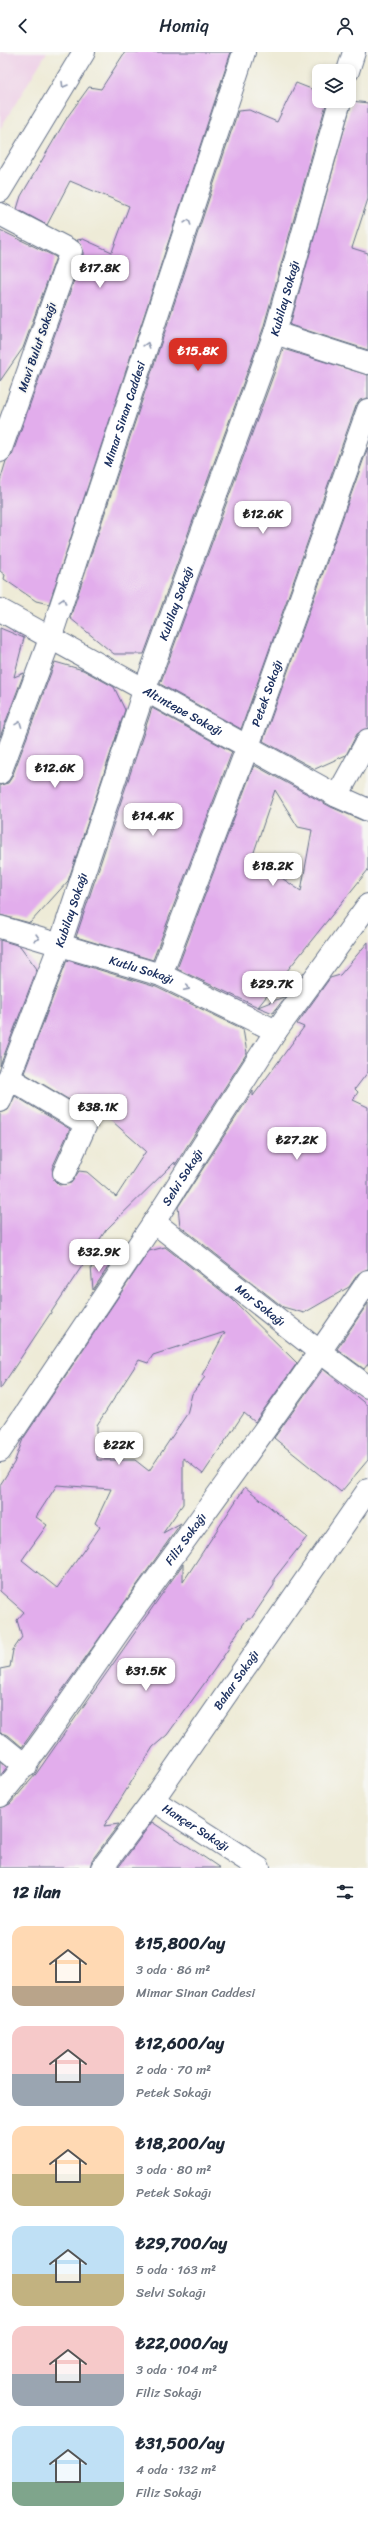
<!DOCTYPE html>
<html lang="tr">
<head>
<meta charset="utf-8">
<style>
  body { margin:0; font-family:Sriracha,sans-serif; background:#f6f6f7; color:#1f2937; height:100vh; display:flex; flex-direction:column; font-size:15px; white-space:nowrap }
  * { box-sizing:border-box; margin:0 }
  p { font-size:13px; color:#747a83 }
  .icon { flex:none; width:22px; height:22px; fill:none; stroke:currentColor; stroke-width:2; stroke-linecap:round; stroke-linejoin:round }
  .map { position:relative; height:1816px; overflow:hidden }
  .sheet { display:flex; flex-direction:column; background:#fff; flex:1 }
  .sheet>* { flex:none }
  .fabs { position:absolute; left:312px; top:12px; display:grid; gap:8px }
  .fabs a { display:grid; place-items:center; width:44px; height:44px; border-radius:8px; background:#fff; box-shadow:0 2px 6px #0003; font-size:20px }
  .price { position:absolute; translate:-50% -34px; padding:0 9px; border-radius:8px; background:#fff; color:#222; font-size:13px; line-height:26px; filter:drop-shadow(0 1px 2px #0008) }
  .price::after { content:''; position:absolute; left:50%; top:24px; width:12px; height:9px; margin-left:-6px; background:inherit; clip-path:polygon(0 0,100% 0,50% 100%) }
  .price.selected { background:#d93025; color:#fff }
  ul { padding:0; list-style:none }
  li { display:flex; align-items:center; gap:12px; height:100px; padding:0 12px }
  li span { display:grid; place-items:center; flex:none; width:112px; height:80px; border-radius:12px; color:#555 }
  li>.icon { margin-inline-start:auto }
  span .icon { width:48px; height:48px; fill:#fffc; stroke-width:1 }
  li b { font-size:17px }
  h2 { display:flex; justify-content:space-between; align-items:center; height:48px; padding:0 12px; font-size:17px }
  header { display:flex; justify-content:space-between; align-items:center; height:52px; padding:0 12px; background:#fff; font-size:18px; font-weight:600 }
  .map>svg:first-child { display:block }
  .built { fill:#eed0e7 }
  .building { fill:#e2adec; fill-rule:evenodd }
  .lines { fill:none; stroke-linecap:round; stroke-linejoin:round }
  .minor-casing { stroke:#657188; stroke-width:24 }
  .minor { stroke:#fff; stroke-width:22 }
  .oneway { stroke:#8d97ae }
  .labels { text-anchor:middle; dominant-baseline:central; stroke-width:3.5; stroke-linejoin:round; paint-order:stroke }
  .street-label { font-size:12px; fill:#1b2f5e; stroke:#f6f6f2 }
</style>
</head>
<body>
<header><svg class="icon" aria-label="back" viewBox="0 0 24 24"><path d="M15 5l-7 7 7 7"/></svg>Homiq<svg class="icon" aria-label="person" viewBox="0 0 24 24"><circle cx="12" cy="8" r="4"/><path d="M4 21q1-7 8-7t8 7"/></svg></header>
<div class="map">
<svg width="368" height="1816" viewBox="0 0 368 1816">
  <rect width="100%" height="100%" fill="#f6f6f2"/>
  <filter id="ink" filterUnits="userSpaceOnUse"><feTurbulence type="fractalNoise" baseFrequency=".025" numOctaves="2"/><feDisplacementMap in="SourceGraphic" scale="8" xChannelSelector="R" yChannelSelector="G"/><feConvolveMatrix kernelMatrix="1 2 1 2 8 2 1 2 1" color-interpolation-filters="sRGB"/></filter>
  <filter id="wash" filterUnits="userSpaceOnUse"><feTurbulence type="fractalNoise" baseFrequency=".012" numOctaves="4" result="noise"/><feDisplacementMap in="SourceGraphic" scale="16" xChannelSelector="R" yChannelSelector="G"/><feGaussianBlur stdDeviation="0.9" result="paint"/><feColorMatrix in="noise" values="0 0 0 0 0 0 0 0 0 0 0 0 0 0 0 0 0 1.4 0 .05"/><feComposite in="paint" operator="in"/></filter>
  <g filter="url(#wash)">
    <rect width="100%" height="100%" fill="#eeebd7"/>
    <!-- built -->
    <polygon class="built" points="0,0 47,0 0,77"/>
    <g id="blocks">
      <!-- building -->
      <g class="building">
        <polygon points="125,0 231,0 49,552 36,549 4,527 5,523 0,519 0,429 6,409 12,403 83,203 83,197 77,188 83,187 112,200 129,154 70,129 47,173 17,157 21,144 68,64 89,35 101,37"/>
        <polygon points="296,31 319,40 319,49 327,49 263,277 144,602 114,602 70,566 238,59 249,58 277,70"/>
        <polygon points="352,49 368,51 368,147 352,196 368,201 368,298 290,273"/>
        <polygon points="0,178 56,205 23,296 0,329"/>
        <polygon points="283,297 368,323 368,346 360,348 356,354 241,677 160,632"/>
        <polygon points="368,395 368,676 357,682 346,703 315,717 263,689"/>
        <polygon points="0,576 24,586 14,625 24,621 0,685"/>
        <polygon points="55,610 83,618 114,635 125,658 68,829 30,871 0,863 0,733 8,731 12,725"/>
        <polygon points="152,656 232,700 153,908 76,885"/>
        <path d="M254 713 331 755 368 771V818L258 955 177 917ZM275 738 298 775 312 778 301 839 252 806Z"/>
        <polygon points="0,888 20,894 37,917 0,1014"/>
        <polygon points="368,890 368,1020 355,1037 358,1040 353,1048 368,1055 368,1217 358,1222 349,1235 304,1261 283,1255 180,1174 178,1155 253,1039 253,1044 304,975 297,972 330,926 340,923"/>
        <polygon points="67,908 156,935 243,977 247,1001 175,1113 175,1110 106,1178 0,1337 0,1061 8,1058 15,1044 70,1077 52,1116 54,1128 59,1133 71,1131 79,1119 87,1120 116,1145 146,1099 87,1047 83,1056 24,1021"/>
        <polygon points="286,944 273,961 258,955"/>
        <path d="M165 1195 232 1247 297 1311 255 1370 244 1361 203 1422 183 1406V1452L163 1481 181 1471 22 1695 8 1683 0 1681V1617L10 1615 13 1598 22 1585 17 1568 24 1560 0 1539V1433L14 1411 23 1387 149 1199ZM225 1280 202 1323 205 1325 192 1342 187 1362 149 1419 135 1408H97V1373L139 1308 148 1311 153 1303ZM57 1433 111 1437 95 1471 100 1475 57 1536 22 1508 47 1473 36 1465Z"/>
        <polygon points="112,1209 93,1238 91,1215"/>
        <polygon points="368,1251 368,1312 364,1317 337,1297"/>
        <polygon points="323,1317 368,1354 368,1408 341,1440 274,1386"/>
        <polygon points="245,1435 307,1485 274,1527 274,1533 251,1567 247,1567 229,1593 229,1596 214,1618 167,1683 153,1695 104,1774 119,1772 92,1808 90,1816 0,1816 0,1756 10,1752 36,1722 183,1512 183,1530"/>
        <polygon points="0,1709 7,1715 0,1724"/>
        <polygon points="152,1770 161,1776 220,1816 118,1816"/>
      </g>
    </g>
  </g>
  <g filter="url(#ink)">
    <use href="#blocks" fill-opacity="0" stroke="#657188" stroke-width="1"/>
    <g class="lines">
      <!-- minor casing -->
      <g class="minor-casing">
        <g id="minor">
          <polyline points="348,19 354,0"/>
          <polyline points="0,139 84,0"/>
          <polyline points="0,162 71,199 0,399"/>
          <polyline points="275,281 368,311"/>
          <path id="s1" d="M0 558 337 744 368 758"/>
          <path id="s2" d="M0 721 50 587 244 0"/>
          <polyline points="337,744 368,688"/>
          <path id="s3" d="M0 875 161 923 276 979"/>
          <path id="s4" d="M161 923 248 694 368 358"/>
          <polyline points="9,1026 86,1072 64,1121"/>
          <path id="s5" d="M0 1049 60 892 144 639 275 281 340 49"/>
          <path id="s6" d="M154 1170 320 1300 368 1335"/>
          <path id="s7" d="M0 1399 154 1170 276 979 368 853"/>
          <polyline points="0,1693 26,1714"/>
          <path id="s8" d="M0 1744C49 1685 89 1620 134 1558 213 1449 293 1341 368 1229"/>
          <path id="s9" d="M153 1748 259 1816"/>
          <path id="s10" d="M102 1816 153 1748 368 1438"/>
        </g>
      </g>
      <!-- minor -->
      <use href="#minor" class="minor"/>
    </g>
    <!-- one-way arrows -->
    <defs><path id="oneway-chevron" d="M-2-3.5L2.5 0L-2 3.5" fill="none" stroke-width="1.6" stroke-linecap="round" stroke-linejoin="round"/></defs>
    <g class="oneway">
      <use href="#oneway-chevron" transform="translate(64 33) rotate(121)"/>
      <use href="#oneway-chevron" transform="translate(188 170) rotate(-72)"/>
      <use href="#oneway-chevron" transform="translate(147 293) rotate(-72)"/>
      <use href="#oneway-chevron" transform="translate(63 549) rotate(-72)"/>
      <use href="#oneway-chevron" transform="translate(19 672) rotate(-69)"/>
      <use href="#oneway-chevron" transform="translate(37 886) rotate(16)"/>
      <use href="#oneway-chevron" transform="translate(187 936) rotate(26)"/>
    </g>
  </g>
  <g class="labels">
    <!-- street labels -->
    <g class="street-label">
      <text stroke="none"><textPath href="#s5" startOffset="852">Kubilay Sokağı</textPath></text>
      <text transform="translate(37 295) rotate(-71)">Mavi Bulut Sokağı</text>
      <text stroke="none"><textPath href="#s2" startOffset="380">Mimar Sinan Caddesi</textPath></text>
      <text stroke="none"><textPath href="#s5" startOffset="528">Kubilay Sokağı</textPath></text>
      <text stroke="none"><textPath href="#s4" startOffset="301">Petek Sokağı</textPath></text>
      <text stroke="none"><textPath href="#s1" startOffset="209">Altıntepe Sokağı</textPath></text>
      <text stroke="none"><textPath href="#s5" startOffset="204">Kubilay Sokağı</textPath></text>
      <text stroke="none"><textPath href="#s3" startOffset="148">Kutlu Sokağı</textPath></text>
      <text stroke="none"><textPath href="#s7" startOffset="329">Selvi Sokağı</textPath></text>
      <text stroke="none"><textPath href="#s6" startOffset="135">Mor Sokağı</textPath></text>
      <text stroke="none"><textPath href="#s8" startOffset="317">Filiz Sokağı</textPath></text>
      <text stroke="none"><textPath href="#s10" startOffset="231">Bahar Sokağı</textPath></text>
      <text stroke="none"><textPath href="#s9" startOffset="51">Hançer Sokağı</textPath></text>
    </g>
  </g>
</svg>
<div class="fabs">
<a><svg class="icon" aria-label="layers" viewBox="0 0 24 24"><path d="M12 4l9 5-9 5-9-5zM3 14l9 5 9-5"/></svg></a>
</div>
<b class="price" style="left:100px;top:237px">₺17.8K</b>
<b class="price selected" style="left:198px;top:320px">₺15.8K</b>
<b class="price" style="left:263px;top:483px">₺12.6K</b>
<b class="price" style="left:55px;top:737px">₺12.6K</b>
<b class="price" style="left:153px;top:785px">₺14.4K</b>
<b class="price" style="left:273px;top:835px">₺18.2K</b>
<b class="price" style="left:272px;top:953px">₺29.7K</b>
<b class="price" style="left:98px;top:1076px">₺38.1K</b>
<b class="price" style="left:297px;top:1109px">₺27.2K</b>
<b class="price" style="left:99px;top:1221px">₺32.9K</b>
<b class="price" style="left:119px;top:1414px">₺22K</b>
<b class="price" style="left:146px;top:1640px">₺31.5K</b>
</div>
<section class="sheet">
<h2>12 ilan<svg class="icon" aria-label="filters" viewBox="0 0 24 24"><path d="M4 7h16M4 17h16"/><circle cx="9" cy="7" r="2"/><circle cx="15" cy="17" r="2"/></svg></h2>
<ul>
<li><span style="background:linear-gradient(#ffd9b3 75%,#b9a48a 0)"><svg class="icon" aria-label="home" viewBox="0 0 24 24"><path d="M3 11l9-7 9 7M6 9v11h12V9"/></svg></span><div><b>₺15,800/ay</b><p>3 oda · 86 m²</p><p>Mimar Sinan Caddesi</p></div></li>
<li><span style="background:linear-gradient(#f6c9c9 60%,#9aa5b1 0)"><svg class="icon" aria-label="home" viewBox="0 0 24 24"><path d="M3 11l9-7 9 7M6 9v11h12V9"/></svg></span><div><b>₺12,600/ay</b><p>2 oda · 70 m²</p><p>Petek Sokağı</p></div></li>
<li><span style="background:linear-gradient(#ffd9b3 60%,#c2b280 0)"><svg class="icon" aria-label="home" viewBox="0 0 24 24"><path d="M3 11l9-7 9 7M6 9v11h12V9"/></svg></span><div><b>₺18,200/ay</b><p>3 oda · 80 m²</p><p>Petek Sokağı</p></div></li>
<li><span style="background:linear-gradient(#bfe0f5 60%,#c2b280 0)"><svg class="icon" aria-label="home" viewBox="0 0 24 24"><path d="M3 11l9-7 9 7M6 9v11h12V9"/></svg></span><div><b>₺29,700/ay</b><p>5 oda · 163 m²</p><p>Selvi Sokağı</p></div></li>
<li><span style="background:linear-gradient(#f6c9c9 60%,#9aa5b1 0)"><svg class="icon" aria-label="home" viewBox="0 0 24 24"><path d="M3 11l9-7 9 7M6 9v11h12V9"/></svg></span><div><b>₺22,000/ay</b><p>3 oda · 104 m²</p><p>Filiz Sokağı</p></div></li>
<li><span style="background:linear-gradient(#bfe0f5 70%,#7fa58c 0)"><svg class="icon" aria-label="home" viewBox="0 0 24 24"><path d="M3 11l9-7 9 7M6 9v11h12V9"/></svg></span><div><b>₺31,500/ay</b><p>4 oda · 132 m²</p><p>Filiz Sokağı</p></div></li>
</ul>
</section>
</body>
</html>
